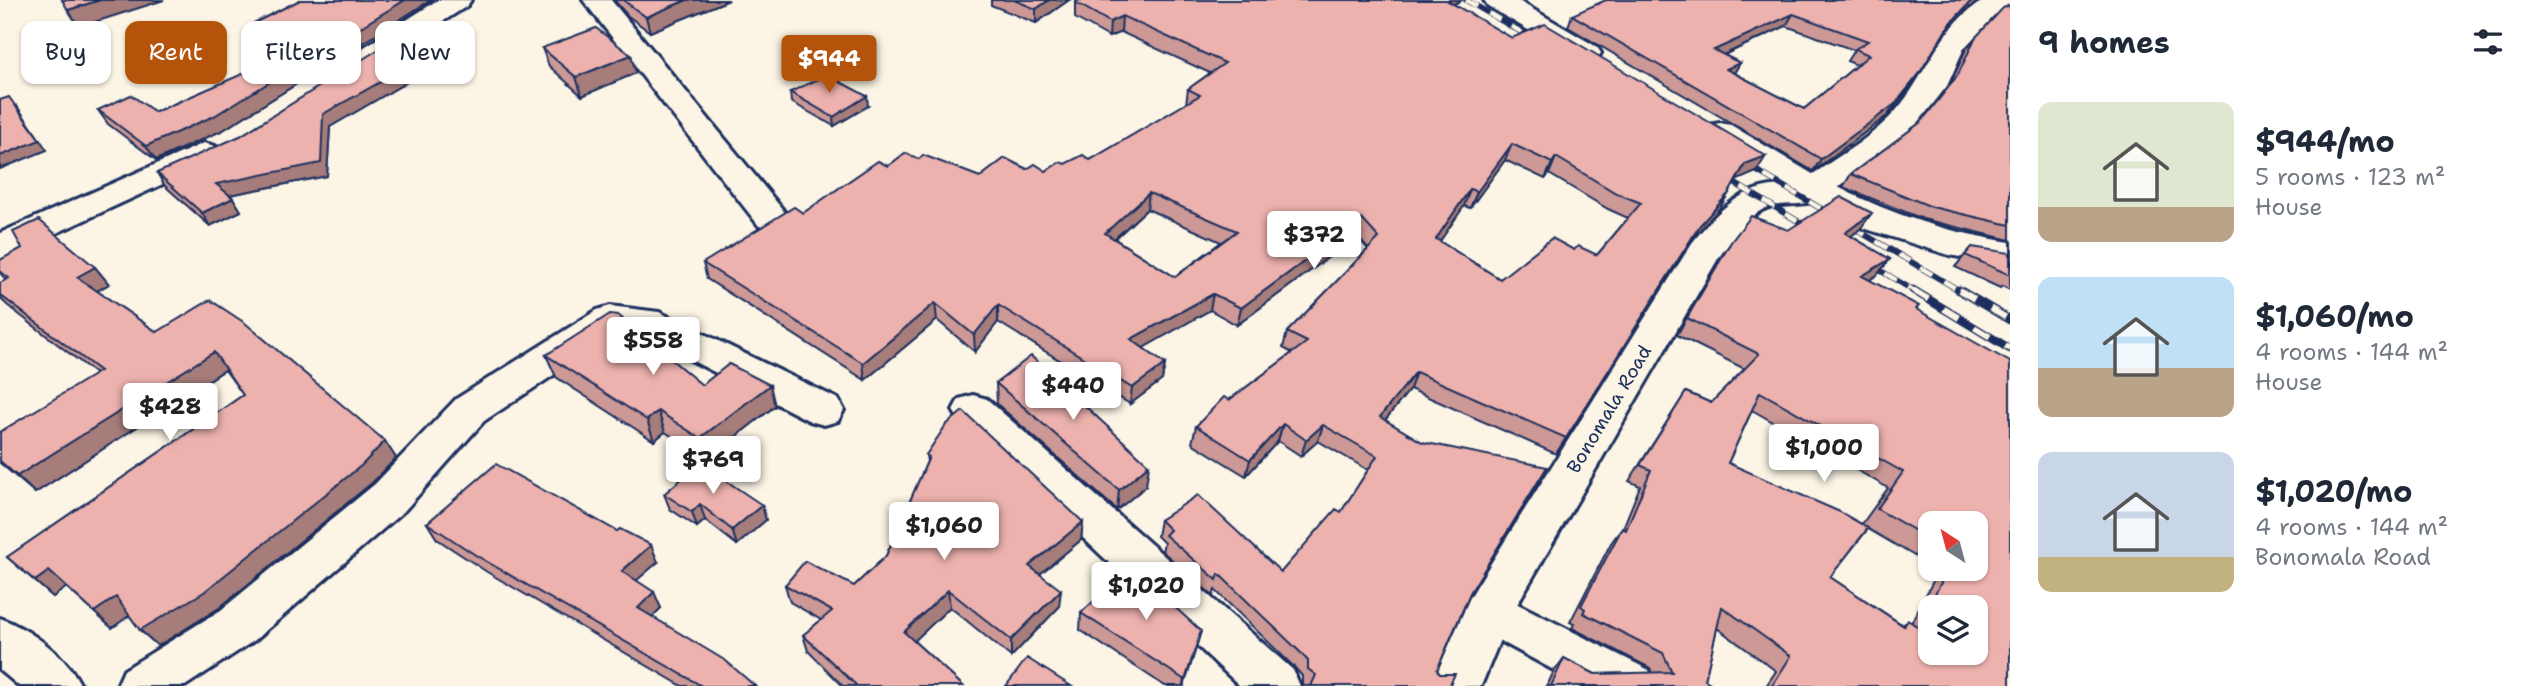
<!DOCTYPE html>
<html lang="en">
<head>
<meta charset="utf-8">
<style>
  body { margin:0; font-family:"Shantell Sans",sans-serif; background:#f2f2f3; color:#1f2937; height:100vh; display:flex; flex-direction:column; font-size:26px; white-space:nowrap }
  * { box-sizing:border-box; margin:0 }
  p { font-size:23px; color:#747a83 }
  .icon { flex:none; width:38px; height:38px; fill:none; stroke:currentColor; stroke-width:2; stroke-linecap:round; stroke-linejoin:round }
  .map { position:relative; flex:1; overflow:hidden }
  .sheet { display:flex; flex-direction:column; background:#fff; width:525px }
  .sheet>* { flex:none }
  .banner { position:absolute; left:21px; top:21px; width:665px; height:63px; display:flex; gap:14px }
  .needle { width:46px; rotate:324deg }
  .tools { position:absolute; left:1918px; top:511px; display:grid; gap:14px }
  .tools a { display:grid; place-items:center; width:70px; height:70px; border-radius:14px; background:#fff; box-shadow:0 2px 5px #0004; font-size:35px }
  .price { position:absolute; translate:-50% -60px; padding:0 16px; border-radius:7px; background:#fff; color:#222; font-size:23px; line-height:46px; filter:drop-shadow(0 2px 4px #0008) }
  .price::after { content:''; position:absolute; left:50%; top:42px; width:21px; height:16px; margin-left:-10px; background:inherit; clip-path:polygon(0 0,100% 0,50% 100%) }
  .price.on { background:#b45309; color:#fff }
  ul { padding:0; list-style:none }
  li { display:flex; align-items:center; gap:21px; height:175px; padding:0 28px }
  li span { display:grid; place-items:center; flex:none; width:196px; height:140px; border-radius:14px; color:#555 }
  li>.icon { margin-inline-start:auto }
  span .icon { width:84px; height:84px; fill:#fffc; stroke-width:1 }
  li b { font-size:30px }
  h2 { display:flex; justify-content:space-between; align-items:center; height:84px; padding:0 28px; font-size:30px }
  .chip { padding:0 24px; border-radius:14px; background:#fff; box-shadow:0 2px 5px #0004; font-size:24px; line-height:63px }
  .chip.on { background:#b45309; color:#fff }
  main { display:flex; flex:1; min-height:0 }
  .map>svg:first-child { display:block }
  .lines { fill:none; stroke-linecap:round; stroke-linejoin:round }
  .minor-casing { stroke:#1b2f5e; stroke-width:6 }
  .tertiary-casing { stroke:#1b2f5e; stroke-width:6 }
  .minor { fill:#fcf5e5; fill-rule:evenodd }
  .tertiary { fill:#fcf5e5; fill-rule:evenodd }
  .rail-far1-casing { stroke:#1b2f5e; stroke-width:6 }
  .rail-casing { stroke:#1b2f5e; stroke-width:9 }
  .rail-far1 { stroke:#fcf5e5; stroke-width:4.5; stroke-dasharray:13; stroke-linecap:butt }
  .rail { stroke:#fcf5e5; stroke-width:6; stroke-dasharray:18; stroke-linecap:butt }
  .wall { fill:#cc9996; stroke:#1b2f5e; stroke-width:2; fill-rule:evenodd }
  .shaded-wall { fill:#a67d7a; stroke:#1b2f5e; stroke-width:2 }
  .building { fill:#edb2ae; stroke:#1b2f5e; stroke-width:2; fill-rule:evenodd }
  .labels { text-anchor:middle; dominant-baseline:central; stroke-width:7; stroke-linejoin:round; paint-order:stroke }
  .street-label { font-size:19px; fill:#1b2f5e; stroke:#fcf5e5 }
</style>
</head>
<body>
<main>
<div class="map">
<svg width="2010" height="686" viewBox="0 0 2010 686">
  <rect width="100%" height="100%" fill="#fcf5e5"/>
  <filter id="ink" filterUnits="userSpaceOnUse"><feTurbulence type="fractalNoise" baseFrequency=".0143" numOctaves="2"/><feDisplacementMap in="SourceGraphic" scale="14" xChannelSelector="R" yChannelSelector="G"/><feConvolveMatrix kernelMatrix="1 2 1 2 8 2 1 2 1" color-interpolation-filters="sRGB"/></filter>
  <g filter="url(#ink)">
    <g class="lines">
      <!-- minor casing -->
      <g class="minor-casing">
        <g id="minor">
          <polygon points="438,0 471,0 467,6 345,84 335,87 325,84 320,78 325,72"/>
          <polygon points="583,0 611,0 783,210 788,218 783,226 771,229 759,226"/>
          <path d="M1985 0H2010V9L1993 18 1964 48 1947 86 1910 133 1838 187C1897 217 1945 231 2010 242V266L1949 255 1863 228 1802 196 1797 189 1802 182C1830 161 1864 143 1889 118 1926 82 1937 25 1985 0Z"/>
          <polygon points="204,143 215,146 220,153 215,160 0,259 0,233"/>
          <polygon points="610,306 659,312 838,399 844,410 838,421 824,425 810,421 640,334 617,333 484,421 405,510 255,640 185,686 117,686 124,670 221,610 375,484 456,399 597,310"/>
          <polygon points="973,395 987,399 1293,670 1300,686 1240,686 959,421 953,410 959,399"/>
          <polygon points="1488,589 1649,670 1656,686 1583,686 1471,625 1464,610 1471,595"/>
          <path d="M0 618C30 629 68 657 81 686H19L0 670Z"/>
        </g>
      </g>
      <!-- tertiary casing -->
      <g class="tertiary-casing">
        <g id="tertiary">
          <polygon points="1484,0 1517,0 1597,47 1601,53 1597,59 1587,62 1577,59 1488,6"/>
          <path d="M1720 123 1731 125 1826 182 1831 189C1817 210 1790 201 1769 207 1748 213 1732 241 1719 257L1508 620 1481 686H1431L1471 595 1692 243C1718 211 1740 186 1784 185L1709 139 1704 132 1709 125Z"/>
        </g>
      </g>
      <!-- minor -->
      <use href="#minor" class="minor"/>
      <!-- tertiary -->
      <use href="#tertiary" class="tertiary"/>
      <!-- rail-far1 casing -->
      <g class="rail-far1-casing">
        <g id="rail-far1">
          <polyline points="1466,0 1540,43"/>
          <polyline points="1742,162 1962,292"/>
          <polyline points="1719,174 1818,233"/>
          <polyline points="1863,260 1916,292"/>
        </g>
      </g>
      <!-- rail casing -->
      <g class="rail-casing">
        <g id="rail">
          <polyline points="1913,290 2010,349"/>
          <polyline points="1959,290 2010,320"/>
        </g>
      </g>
      <!-- rail-far1 -->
      <use href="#rail-far1" class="rail-far1"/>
      <!-- rail -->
      <use href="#rail" class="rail"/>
    </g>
    <!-- wall -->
    <g class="wall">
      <polygon points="300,0 431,0 223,130 156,160 108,124 98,110 155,112 295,52 261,37 254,23"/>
      <polygon points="614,0 729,0 650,32 628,16"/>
      <polygon points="991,0 1069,0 1036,23 991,5"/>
      <path d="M1080 0H1462L1453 4 1512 38 1756 172 1736 180 1719 209 1690 241 1556 454 1410 389 1385 420 1422 442 1538 483 1469 597 1437 670 1449 686H1305L1302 684V676L1295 668 1215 590 1213 596 1162 551 1164 543 1157 536 1160 520 1281 572 1341 512 1368 470 1318 441 1301 456 1278 441 1246 476 1192 443 1196 426 1229 400 1292 353 1283 348 1287 332 1368 249 1357 236 1237 325 1210 310 1143 348 1165 364 1162 380 1130 404 998 322 975 352 937 320 865 380 707 279 703 263 803 213 888 166 919 159 980 177 1027 169 1046 171 1065 164 1090 160 1186 104 1188 89 1210 73 1121 32 1109 37 1075 18V2ZM1505 160 1545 179 1549 174 1608 209 1628 218 1597 255 1574 250 1500 279 1439 241 1464 206 1470 208ZM1147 209 1221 242 1175 277 1115 239Z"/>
      <polygon points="2010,5 2010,240 1923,219 1843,187 1851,174 1921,122 1950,85 1966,49 1975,38"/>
      <path d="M1967 9 1943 35 1911 86 1887 116 1813 171 1568 27 1572 15ZM1786 26 1854 50 1847 61 1857 65 1804 109 1734 73 1740 63 1724 55Z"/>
      <polygon points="542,48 631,55 636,73 582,96 549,66"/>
      <polygon points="419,75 330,127 327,176 230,195 233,198 241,211 210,226 165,186 157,173"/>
      <polygon points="790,92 868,106 834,126 791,102"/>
      <path d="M1860 229 1851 236 1890 259 1877 275 1869 280 1917 309 2010 686H1766L1776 671 1717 628 1705 680 1715 686H1547L1553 673 1564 658 1595 674 1652 673 1650 668 1572 628 1574 624 1570 622 1611 543 1622 528H1623L1640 486 1629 481 1686 392 1711 403 1745 369 1677 335 1721 258 1788 230ZM1752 410 1888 488 1862 524 1728 463ZM1930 523 1976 569H1937L1939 570 1911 623 1908 620 1903 625 1830 577 1868 529 1930 565Z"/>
      <polygon points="2010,253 2010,290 2002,286 2000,288 1955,267 1965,255"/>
      <polygon points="0,260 109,284 97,291 157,332 396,458 373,482 219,608 158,646 140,630 129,615 112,628 66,587 53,597 7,557 243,395 225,370 35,493 0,463 0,432 96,374 7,305 0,298 0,283 6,280 0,273"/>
      <polygon points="546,355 702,385 775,406 707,459 665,432 654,441 556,377"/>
      <polygon points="996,383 1146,486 1117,510 997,404"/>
      <polygon points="926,455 1083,522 1081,540 1040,574 1059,607 1011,657 950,607 914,641 963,686 843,686 808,651 803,635 821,620 790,602 785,585 854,586 886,556 927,462"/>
      <polygon points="664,494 762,505 766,520 737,545 705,520 697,527 670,509"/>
      <polygon points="427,523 658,562 636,580 661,608 652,617 755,686 682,686 487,572 437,539"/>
      <polygon points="1081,613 1196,648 1184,686 1165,686 1080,630"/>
    </g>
    <!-- shaded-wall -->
    <g class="shaded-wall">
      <polygon points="100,0 164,0 79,27 68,10"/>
      <polygon points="405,0 431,0 223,130 156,160 146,146"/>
      <polygon points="687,0 729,0 650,32 646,17"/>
      <polygon points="1049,0 1069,0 1036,23 1036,9"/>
      <polygon points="1440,0 1462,0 1436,13"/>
      <polygon points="1972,0 1981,0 1967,9 1941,37 1949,25"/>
      <polygon points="1793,14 1786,26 1708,62 1714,50"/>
      <polygon points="1122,16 1121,32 1109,37 1110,22"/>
      <polygon points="631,55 636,73 582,96 576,77"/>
      <polygon points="414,63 419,75 330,127 327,176 224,196 216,184 323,114"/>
      <polygon points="1740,63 1733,75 1726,69"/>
      <polygon points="1919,74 1887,116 1813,171 1821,159"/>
      <polygon points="867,96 868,106 834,126 833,117"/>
      <polygon points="17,106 47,150 0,169 0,156"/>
      <polygon points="1512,144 1505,160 1470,208 1477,192"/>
      <polygon points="1766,156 1756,172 1736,181 1745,164"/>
      <polygon points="1556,157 1549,174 1545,179 1552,163"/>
      <polygon points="1470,189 1464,206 1430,256 1436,239"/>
      <polygon points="1149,193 1147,209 1103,249 1105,233"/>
      <polygon points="1729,193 1719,209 1690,241 1556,454 1700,225"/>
      <polygon points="233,198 241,211 210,226 202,213"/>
      <polygon points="1872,213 1860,229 1834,250 1845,233"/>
      <polygon points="1362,219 1357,236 1237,325 1241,308"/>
      <polygon points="1890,259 1877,275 1849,293 1862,276"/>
      <polygon points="95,267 109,284 91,294 77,277"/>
      <polygon points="1213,294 1210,310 1129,356 1131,339"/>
      <polygon points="935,303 937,320 865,380 863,363"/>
      <polygon points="998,305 998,322 975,352 974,335"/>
      <polygon points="214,352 226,369 35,493 17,476"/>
      <polygon points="1165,364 1162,380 1130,404 1132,388"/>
      <polygon points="1416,372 1410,389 1374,434 1380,417"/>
      <polygon points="770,385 775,406 707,459 700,438"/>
      <polygon points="658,411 665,432 654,441 647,420"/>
      <polygon points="1283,424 1278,441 1246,476 1250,460"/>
      <polygon points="1323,425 1318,441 1301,456 1306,440"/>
      <polygon points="385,441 396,458 373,482 219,608 158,646 140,630"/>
      <polygon points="1149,465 1146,486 1117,510 1119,490"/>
      <polygon points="700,504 705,520 697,527 692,512"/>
      <polygon points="762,505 766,520 737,545 732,530"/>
      <polygon points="1083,522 1081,540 1029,583 1029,566"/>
      <polygon points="651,545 658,562 629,587 622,571"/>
      <polygon points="49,571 67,587 53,597 35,581"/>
      <polygon points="948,590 950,607 906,649 904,632"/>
      <polygon points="1061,590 1059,607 1011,657 1011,640"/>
      <polygon points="654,592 661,608 645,624 638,608"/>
      <polygon points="116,597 133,613 112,628 94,612"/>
      <polygon points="1201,631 1196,648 1184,686 1185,680"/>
    </g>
    <!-- building -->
    <g class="building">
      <polygon points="62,0 100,0 68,10"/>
      <polygon points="300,0 405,0 214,116 146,146 98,110 131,95 155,112 307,46 254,23"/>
      <polygon points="623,0 687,0 646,17"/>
      <polygon points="1014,0 1049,0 1036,9"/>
      <path d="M1080 0H1446L1512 38 1545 24 1766 156 1745 164 1729 193 1700 225 1566 438 1416 372 1380 417 1422 442 1547 467 1470 593 1437 670 1440 674H1455L1449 686H1311L1316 675 1308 669V661L1301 653 1219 574 1217 580 1165 535 1170 530 1160 520 1198 495 1281 572 1336 509 1341 512 1377 456 1323 425 1306 440 1283 424 1250 460 1196 426 1224 397 1229 400 1307 342 1287 332 1379 238 1362 219 1241 308 1213 294 1131 339 1165 364 1132 388 998 305 974 335 935 303 863 363 703 263 794 207 803 213 878 161 888 166 905 153 919 159 923 155 980 177 1005 158 1027 169 1035 164 1046 171 1060 162 1065 164 1083 155 1090 160 1200 95 1188 89 1225 63 1122 16 1110 22 1075 2ZM1512 144 1552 163 1556 157 1616 193 1641 203 1597 255 1578 246 1574 250 1552 238 1500 279 1436 239 1470 189 1477 192ZM1149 193 1237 231 1175 277 1105 233Z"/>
      <path d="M1606 0H1972L1949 25 1919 74 1895 104 1821 159 1572 15ZM1793 14 1868 41 1855 49 1869 55 1804 109 1726 69 1740 63 1714 50Z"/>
      <polygon points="2010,5 2010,225 1932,207 1851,174 1921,122 1958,75 1975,38 2003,8"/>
      <polygon points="596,28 631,55 576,77 542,48"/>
      <polygon points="379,49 414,63 323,114 321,163 216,184 233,198 202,213 157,173 240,136"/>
      <polygon points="827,75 867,96 833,117 790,92"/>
      <polygon points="9,97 40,140 0,156 0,100"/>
      <path d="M1841 197 1872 213 1845 233 1890 259 1862 276 1919 306 1916 309 2010 362V686H1772L1791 656 1722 607 1705 680 1715 686H1551L1564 658 1595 674 1672 672 1663 653 1583 613 1585 609 1581 606 1622 528 1626 530 1651 470 1640 465 1686 392 1711 403 1759 354 1687 318 1731 242 1751 216 1788 230ZM1760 392 1903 472 1877 509 1930 539V523H1976V569H1948L1918 627 1908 620 1904 626 1830 577 1868 528 1840 512 1728 463ZM1930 607H1976V653H1930Z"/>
      <polygon points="39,220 95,267 77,277 157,332 210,300 245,323 385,441 362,465 204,592 140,630 116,597 94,612 49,571 35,581 7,557 243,395 214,352 17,476 0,461 0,432 100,371 0,295 0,283 9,278 0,271 0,260 22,248 13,232"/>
      <polygon points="1972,247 2010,253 2010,275 1965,255"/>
      <polygon points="610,314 618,315 702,385 729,364 770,385 700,438 658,411 647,420 546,355"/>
      <polygon points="1031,356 1149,465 1119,490 996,383"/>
      <polygon points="963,411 1083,522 1029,566 1061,590 1011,640 948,590 904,632 963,686 857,686 803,635 832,611 785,585 805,561 854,586 886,556 929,457 926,455 946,425"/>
      <polygon points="700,463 762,505 732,530 700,504 692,512 664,494"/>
      <polygon points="496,464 617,531 620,529 651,545 622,571 654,592 638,608 726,661 755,686 702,686 477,556 427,523"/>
      <polygon points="1130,566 1201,631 1185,680 1081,613"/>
      <polygon points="1027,658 1071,686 1006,686"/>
    </g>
  </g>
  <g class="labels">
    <!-- street labels -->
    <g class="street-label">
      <text transform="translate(1609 409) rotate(-59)">Bonomala Road</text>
    </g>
  </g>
</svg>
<div class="tools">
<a><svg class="needle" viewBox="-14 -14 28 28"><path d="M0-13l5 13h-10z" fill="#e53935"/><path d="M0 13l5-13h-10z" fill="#747a83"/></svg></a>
<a><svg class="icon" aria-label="layers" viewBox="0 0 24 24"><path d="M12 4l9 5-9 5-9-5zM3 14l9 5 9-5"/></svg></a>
</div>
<b class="price on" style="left:829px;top:95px">$944</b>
<b class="price" style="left:1314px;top:271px">$372</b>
<b class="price" style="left:653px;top:377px">$558</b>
<b class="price" style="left:1073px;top:422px">$440</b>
<b class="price" style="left:170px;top:443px">$428</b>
<b class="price" style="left:1824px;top:484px">$1,000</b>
<b class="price" style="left:713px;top:496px">$769</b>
<b class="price" style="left:944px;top:562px">$1,060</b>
<b class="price" style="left:1146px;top:622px">$1,020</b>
<div class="banner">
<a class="chip">Buy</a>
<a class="chip on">Rent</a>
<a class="chip">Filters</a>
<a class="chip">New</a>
</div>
</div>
<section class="sheet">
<h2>9 homes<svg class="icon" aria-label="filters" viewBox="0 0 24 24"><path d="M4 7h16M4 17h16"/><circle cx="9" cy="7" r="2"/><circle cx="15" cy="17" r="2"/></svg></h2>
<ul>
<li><span style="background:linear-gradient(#dfe7d0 75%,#b9a48a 0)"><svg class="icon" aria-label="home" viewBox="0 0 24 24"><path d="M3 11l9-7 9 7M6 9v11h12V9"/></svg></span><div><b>$944/mo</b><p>5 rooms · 123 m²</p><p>House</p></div></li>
<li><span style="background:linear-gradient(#bfe0f5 65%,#b9a48a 0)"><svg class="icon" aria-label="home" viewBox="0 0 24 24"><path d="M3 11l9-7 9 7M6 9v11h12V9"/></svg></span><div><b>$1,060/mo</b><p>4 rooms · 144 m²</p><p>House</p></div></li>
<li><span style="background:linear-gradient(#c9d6e8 75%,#c2b280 0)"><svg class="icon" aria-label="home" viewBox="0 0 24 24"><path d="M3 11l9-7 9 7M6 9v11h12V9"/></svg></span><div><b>$1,020/mo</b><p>4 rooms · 144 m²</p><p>Bonomala Road</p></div></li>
</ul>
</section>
</main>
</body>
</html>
